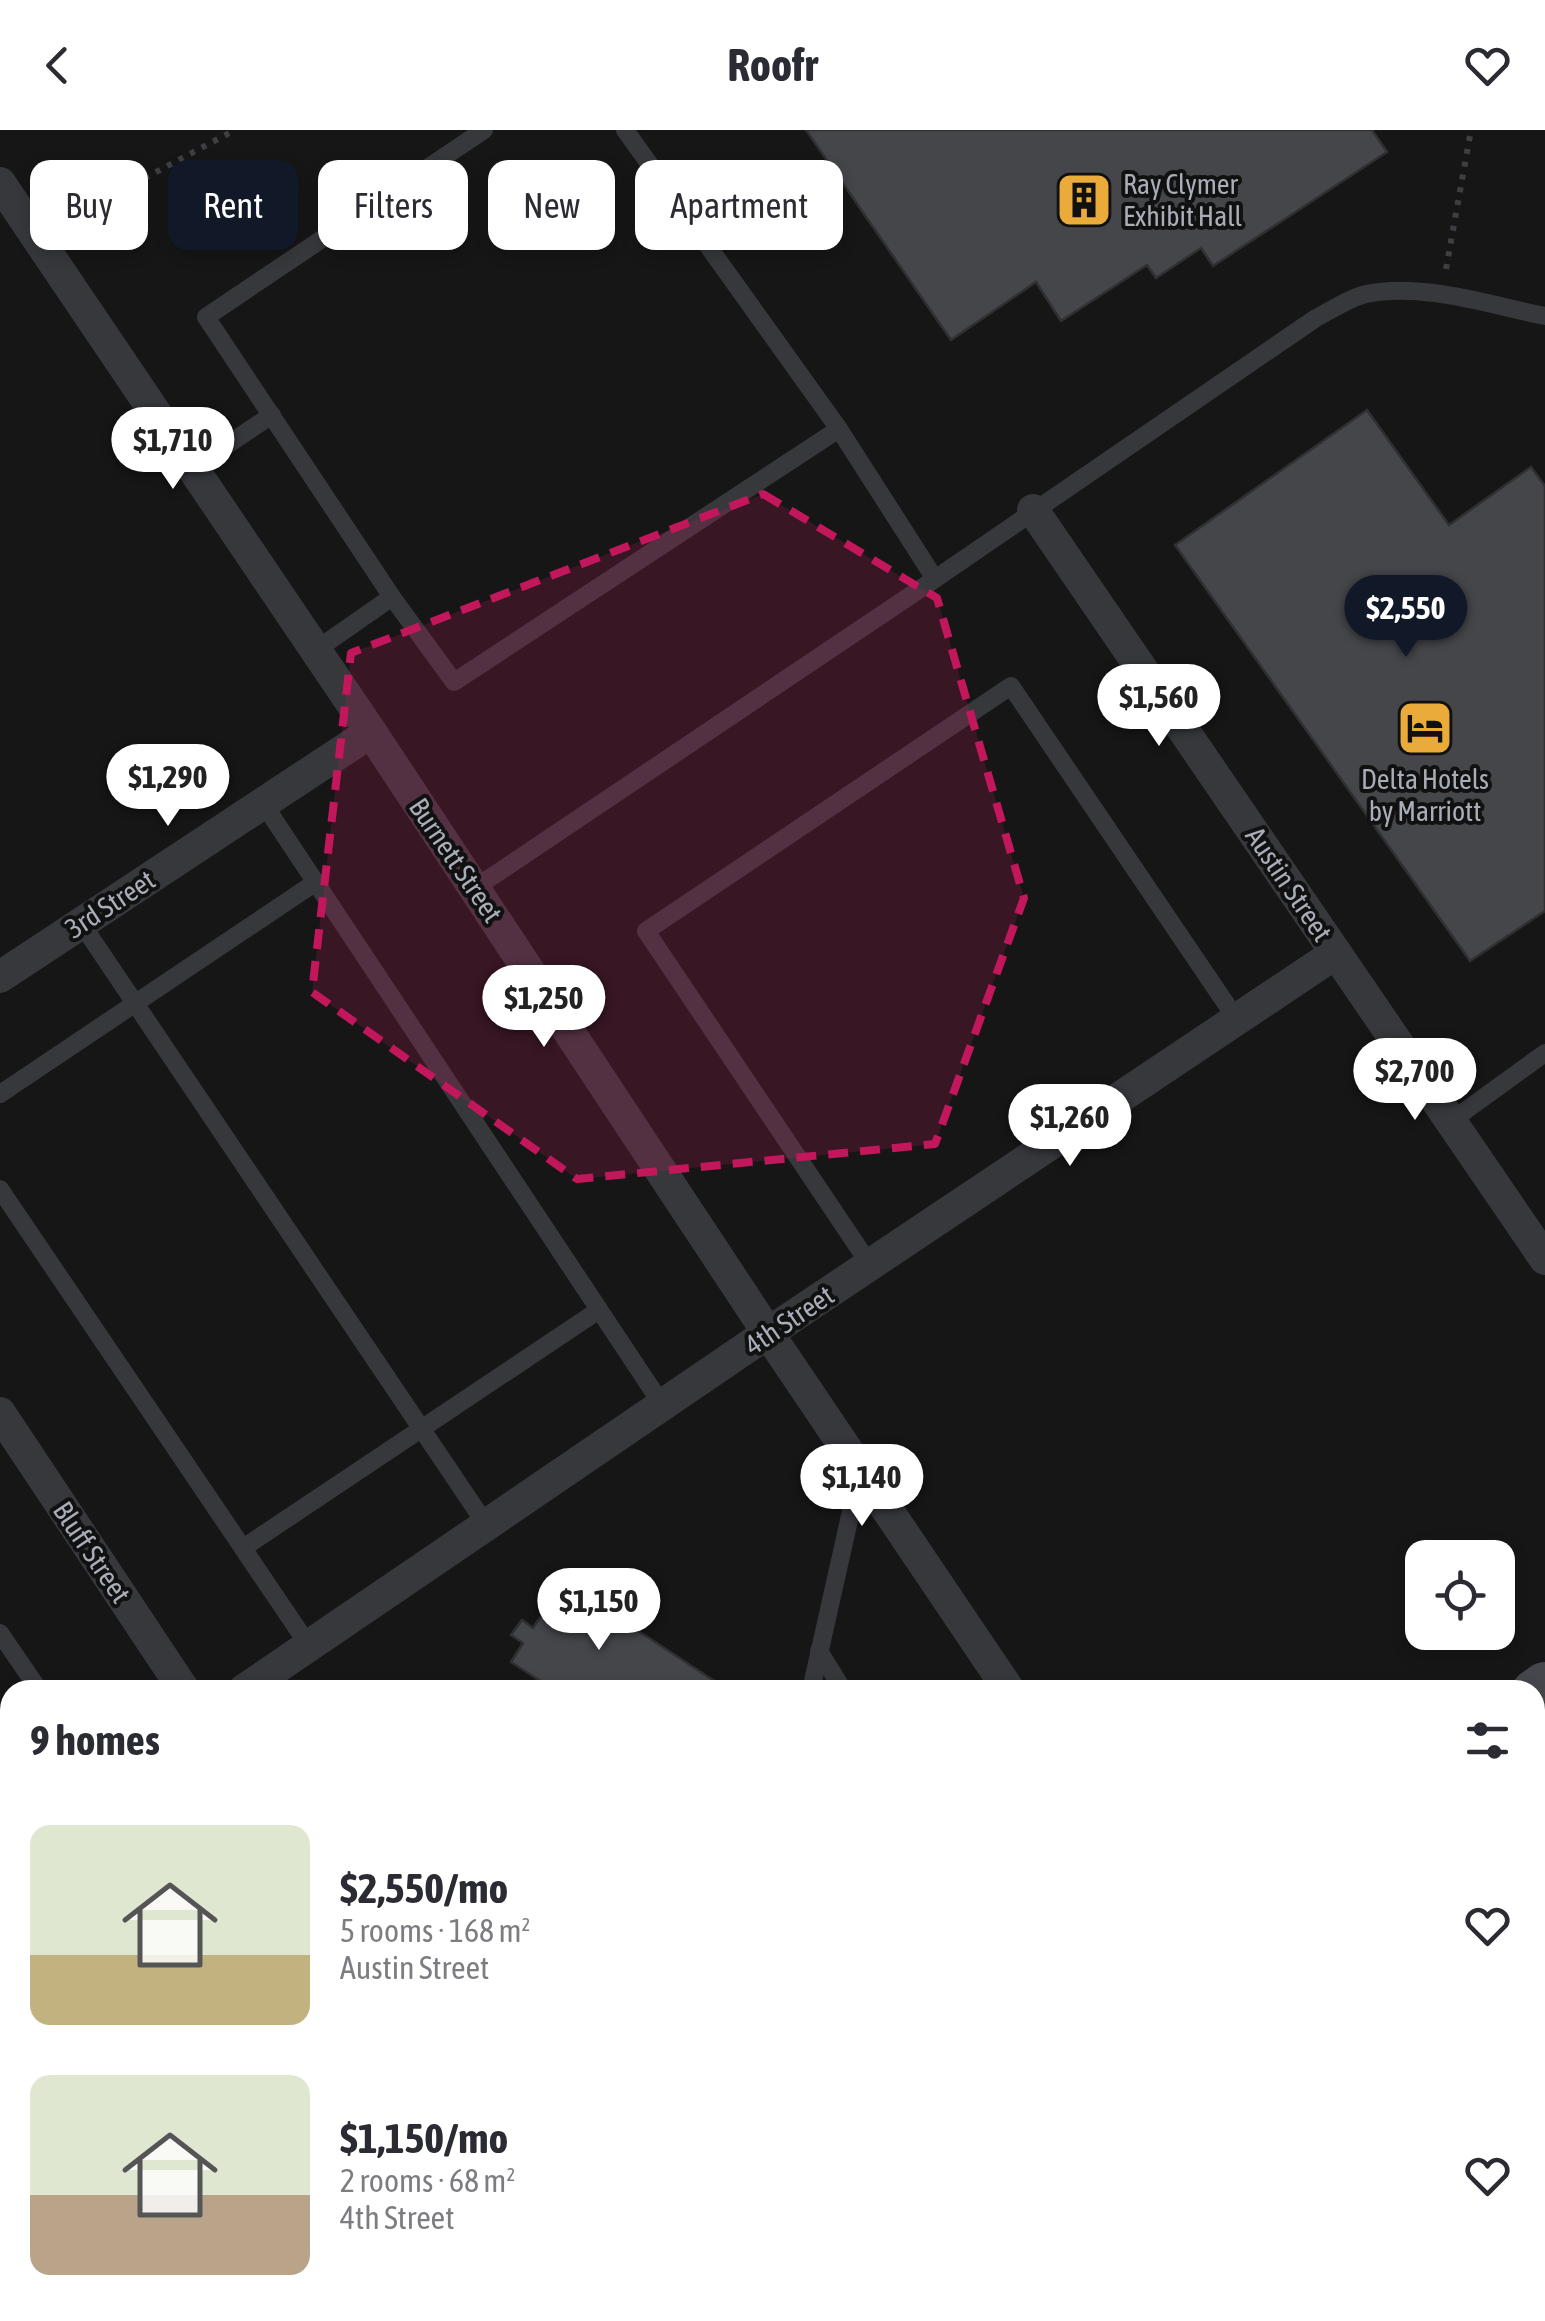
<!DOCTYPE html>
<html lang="en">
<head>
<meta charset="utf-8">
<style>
  body { margin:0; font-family:"Asap Condensed",sans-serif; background:#f7f7f7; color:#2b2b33; height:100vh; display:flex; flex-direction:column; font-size:38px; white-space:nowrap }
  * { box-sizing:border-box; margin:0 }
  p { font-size:32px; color:#7c7c81 }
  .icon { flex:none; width:55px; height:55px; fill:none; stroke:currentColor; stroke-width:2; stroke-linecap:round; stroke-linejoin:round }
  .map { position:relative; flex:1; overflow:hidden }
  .sheet { position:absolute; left:0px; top:1550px; width:1545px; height:642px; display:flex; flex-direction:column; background:#fff; border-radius:30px 30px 0 0; box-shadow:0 5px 15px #0003 }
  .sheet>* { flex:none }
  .hud { position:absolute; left:30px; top:30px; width:1000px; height:90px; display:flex; gap:20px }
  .fabs { position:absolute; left:1405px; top:1410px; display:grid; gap:20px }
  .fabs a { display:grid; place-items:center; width:110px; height:110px; border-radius:20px; background:#fff; box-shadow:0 5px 15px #0003; font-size:50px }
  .price { position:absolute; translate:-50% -85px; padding:0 22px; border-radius:35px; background:#fff; color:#222; font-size:32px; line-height:65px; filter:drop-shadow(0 2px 5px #0008) }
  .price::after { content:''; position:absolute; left:50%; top:60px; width:30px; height:22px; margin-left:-15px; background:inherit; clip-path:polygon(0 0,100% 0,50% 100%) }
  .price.selected { background:#111827; color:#fff }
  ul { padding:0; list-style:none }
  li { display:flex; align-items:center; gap:30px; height:250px; padding:0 30px }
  li span { display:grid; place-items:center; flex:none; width:280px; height:200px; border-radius:20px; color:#555 }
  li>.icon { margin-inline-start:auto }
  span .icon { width:120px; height:120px; fill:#fffc; stroke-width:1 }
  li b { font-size:42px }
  h2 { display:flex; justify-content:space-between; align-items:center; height:120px; padding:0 30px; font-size:42px }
  .pill { padding:0 35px; border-radius:20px; background:#fff; box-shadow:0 5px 15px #0003; font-size:35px; line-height:90px }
  .pill.selected { background:#111827; color:#fff }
  header { display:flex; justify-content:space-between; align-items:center; height:130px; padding:0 30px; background:#fff; font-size:45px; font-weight:700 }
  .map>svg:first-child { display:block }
  .building { fill:#45464a; stroke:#303033; stroke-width:2.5 }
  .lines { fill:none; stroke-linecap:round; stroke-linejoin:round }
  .path { stroke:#3d3f43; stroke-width:6; stroke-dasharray:5 8; stroke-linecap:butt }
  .lane { stroke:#37383c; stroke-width:18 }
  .street { stroke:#37383c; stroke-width:32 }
  .secondary { stroke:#45474c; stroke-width:48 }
  .marked { fill:#c2185b; fill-opacity:0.2; stroke:#c2185b; stroke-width:8; stroke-dasharray:20 12; stroke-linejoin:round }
  .labels { text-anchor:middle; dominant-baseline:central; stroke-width:8; stroke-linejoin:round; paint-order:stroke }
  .poi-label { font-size:28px; fill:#a8adb7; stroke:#111112; text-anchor:start }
  .street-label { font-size:28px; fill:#a8adb7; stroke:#111112 }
</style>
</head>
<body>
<header><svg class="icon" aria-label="back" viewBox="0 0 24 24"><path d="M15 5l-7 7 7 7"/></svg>Roofr<svg class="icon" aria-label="heart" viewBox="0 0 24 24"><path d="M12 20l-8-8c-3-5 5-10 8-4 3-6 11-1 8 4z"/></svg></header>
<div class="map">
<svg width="1545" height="2191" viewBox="0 0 1545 2191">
  <rect width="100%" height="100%" fill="#161617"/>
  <!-- building -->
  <g class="building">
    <polygon points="806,0 1372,0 1387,22 1213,136 1201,118 1156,148 1147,135 1061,191 1036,152 951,210"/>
    <polygon points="1367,280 1449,395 1531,337 1545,356 1545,781 1470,831 1175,415"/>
    <polygon points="579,1462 728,1560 554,1560 511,1532 523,1513 511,1505 522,1490 533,1498 554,1467 570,1477"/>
    <polygon points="0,1637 10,1651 10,2145 0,2151"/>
    <polygon points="1535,1766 1545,1781 1545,1843 1535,1850"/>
  </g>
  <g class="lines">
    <!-- path -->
    <g class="path">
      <polyline points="64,91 235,0"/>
      <polyline points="1446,139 1471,0"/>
    </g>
    <!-- lane -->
    <g class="lane">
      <polyline points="484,0 206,187 392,467 454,552 839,299"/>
      <polyline points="625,0 839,299 935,449"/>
      <polyline points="194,337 272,285"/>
      <polyline points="316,520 392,467"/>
      <polyline points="263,673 663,1276"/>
      <path d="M475 758 935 449 1316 188C1332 180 1349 168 1366 164 1421 152 1490 175 1545 186"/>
      <polyline points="81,793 487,1396"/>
      <polyline points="0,964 316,752"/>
      <polyline points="1451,991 1545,923"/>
      <polyline points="0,1059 309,1516"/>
      <polyline points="870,1135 646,801 1011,556 1237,890"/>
      <polyline points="243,1418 599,1180"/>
      <polyline points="0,1503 39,1560"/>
      <polyline points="819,1521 843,1560"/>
      <polyline points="811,1560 860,1341"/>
      <polyline points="1535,1714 1545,1729"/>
      <polyline points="70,2182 76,2191"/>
      <polyline points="1025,2182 1031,2191"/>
      <polyline points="0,2187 10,2180"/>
      <polyline points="183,2191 196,2182"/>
    </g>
    <!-- street -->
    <g class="street">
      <polyline points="0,53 371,602 768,1203 1009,1560"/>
      <polyline points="1033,380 1545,1129"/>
      <polyline points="0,847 371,602"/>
      <polyline points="0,1283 184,1560"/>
      <polyline points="244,1560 768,1203 1336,823"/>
      <polyline points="1435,2182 1441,2191"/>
    </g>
    <!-- secondary -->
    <g class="secondary">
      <polyline points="1535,1563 1545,1556"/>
      <polyline points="603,2191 615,2182"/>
    </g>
  </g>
  <!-- marked area -->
  <path class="marked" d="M763 364 937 468 1024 768 935 1014 577 1049 312 862 351 523Z"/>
  <!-- icons -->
  <defs>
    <g id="building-square" transform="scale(2.875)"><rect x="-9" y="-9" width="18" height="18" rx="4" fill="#ebab3a" stroke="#111112"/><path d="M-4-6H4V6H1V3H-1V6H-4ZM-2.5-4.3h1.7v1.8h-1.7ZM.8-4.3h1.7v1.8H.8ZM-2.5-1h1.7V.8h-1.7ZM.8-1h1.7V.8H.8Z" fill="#111"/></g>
    <g id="hotel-square" transform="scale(2.875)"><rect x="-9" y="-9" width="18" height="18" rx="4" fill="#ebab3a" stroke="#111112"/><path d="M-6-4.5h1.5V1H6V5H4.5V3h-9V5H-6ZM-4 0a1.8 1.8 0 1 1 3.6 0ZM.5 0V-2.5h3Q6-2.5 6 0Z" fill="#111"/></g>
  </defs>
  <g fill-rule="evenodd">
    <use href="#building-square" x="1084" y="70"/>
    <use href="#hotel-square" x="1425" y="598"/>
  </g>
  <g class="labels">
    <!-- poi labels -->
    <g class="poi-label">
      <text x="1123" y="54">Ray Clymer<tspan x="1123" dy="32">Exhibit Hall</tspan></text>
      <text x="1425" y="649" text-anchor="middle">Delta Hotels<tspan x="1425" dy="32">by Marriott</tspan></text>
    </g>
    <!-- street labels -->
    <g class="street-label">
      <text transform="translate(456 730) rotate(56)">Burnett Street</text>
      <text transform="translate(1289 754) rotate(56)">Austin Street</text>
      <text transform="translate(110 774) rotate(-33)">3rd Street</text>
      <text transform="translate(789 1190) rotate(-34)">4th Street</text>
      <text transform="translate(92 1422) rotate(56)">Bluff Street</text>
    </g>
  </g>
</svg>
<div class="fabs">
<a><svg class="icon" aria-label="locate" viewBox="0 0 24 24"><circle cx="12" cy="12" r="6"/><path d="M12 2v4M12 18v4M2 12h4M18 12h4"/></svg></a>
</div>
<b class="price" style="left:173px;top:362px">$1,710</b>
<b class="price selected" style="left:1406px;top:530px">$2,550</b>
<b class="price" style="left:1159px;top:619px">$1,560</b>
<b class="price" style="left:168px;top:699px">$1,290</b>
<b class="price" style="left:544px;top:920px">$1,250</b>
<b class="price" style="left:1415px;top:993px">$2,700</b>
<b class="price" style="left:1070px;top:1039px">$1,260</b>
<b class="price" style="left:862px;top:1399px">$1,140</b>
<b class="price" style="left:599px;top:1523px">$1,150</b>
<div class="hud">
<a class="pill">Buy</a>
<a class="pill selected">Rent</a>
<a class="pill">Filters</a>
<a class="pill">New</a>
<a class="pill">Apartment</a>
</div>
<section class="sheet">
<h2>9 homes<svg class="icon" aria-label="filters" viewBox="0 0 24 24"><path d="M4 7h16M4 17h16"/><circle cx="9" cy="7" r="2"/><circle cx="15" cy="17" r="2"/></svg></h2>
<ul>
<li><span style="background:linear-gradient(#dfe7d0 65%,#c2b280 0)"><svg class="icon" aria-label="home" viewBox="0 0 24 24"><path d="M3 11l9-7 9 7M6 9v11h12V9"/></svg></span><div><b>$2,550/mo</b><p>5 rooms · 168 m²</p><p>Austin Street</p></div><svg class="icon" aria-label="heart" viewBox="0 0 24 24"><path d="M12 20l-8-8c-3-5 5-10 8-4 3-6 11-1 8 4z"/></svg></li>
<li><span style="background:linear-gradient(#dfe7d0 60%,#b9a48a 0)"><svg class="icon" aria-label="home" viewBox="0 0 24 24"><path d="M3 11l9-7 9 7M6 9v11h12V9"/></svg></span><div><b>$1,150/mo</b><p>2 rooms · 68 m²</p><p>4th Street</p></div><svg class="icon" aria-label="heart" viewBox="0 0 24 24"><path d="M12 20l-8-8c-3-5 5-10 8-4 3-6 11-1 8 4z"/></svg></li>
</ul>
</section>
</div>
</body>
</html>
